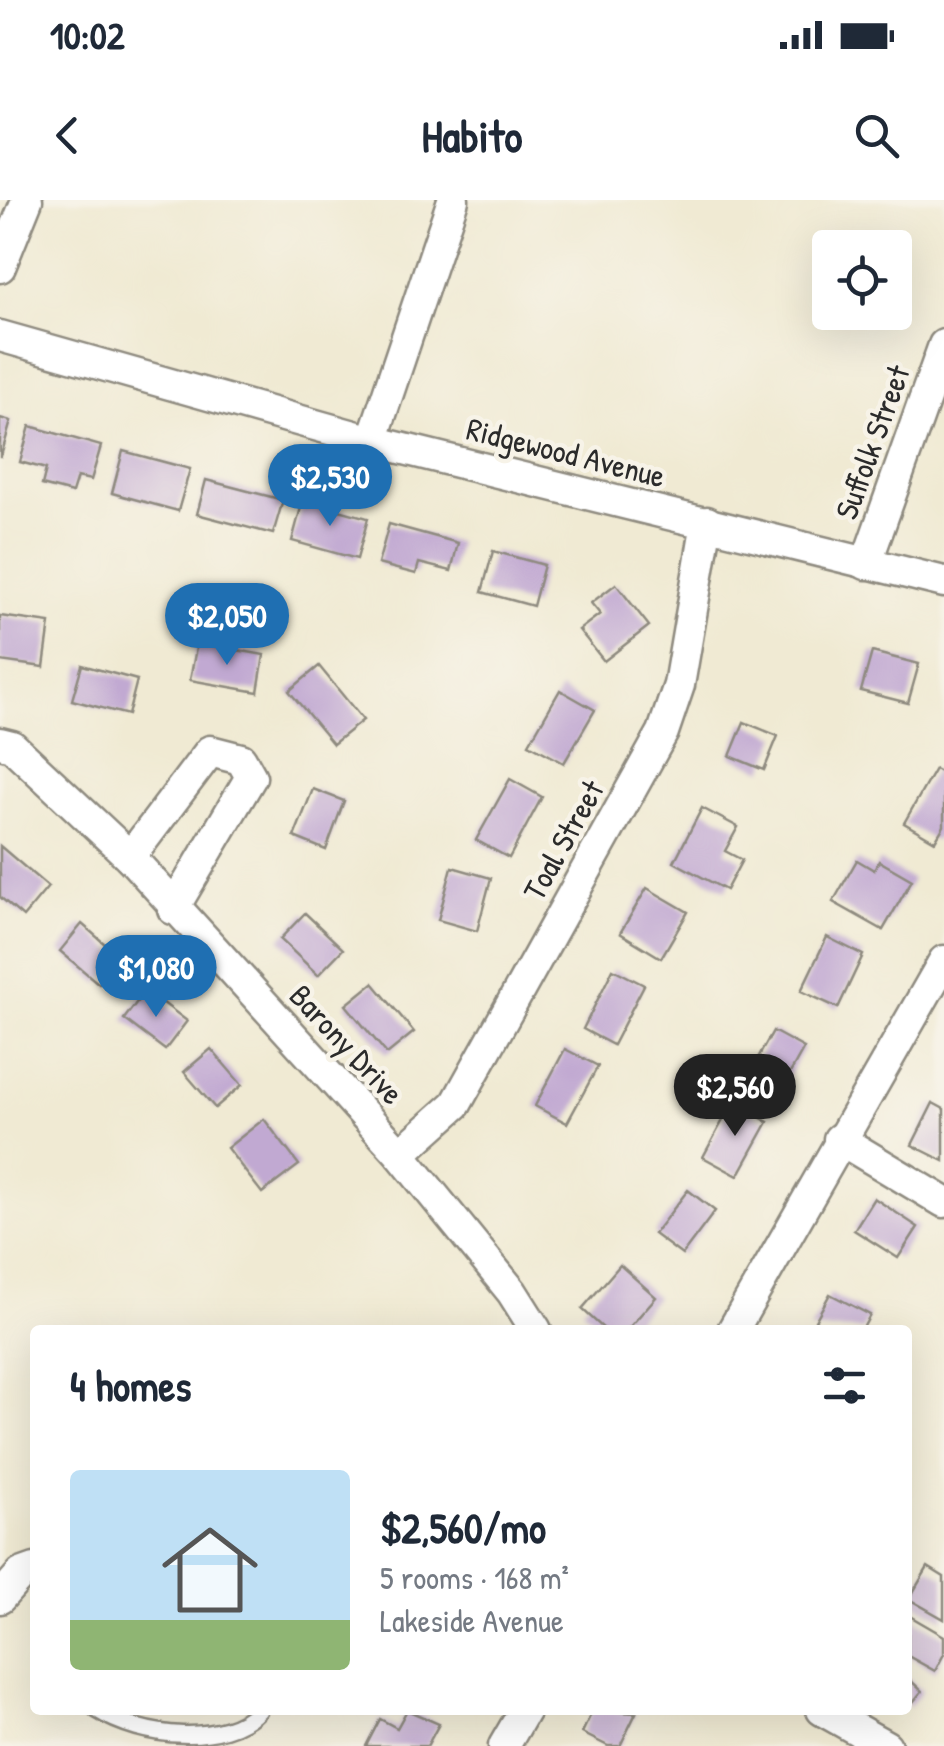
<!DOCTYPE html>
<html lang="en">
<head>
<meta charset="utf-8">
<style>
  body { margin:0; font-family:"Patrick Hand",sans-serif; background:#f6f6f7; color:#1f2937; height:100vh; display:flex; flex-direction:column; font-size:38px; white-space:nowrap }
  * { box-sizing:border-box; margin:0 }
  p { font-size:32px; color:#747a83 }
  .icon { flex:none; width:55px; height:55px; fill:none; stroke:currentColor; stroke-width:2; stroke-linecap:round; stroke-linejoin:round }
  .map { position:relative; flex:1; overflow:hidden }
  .side { position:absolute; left:30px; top:1125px; width:882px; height:390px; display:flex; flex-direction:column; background:#fff; border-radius:10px; box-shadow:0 10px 40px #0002 }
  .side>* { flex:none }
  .tools { position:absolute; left:812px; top:30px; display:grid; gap:20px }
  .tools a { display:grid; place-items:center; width:100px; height:100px; border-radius:10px; background:#fff; box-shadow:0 10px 40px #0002; font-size:50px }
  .price { position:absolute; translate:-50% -85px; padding:0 22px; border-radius:35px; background:#1f6fb2; color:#fff; font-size:32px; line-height:65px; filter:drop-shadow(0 2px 5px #0008) }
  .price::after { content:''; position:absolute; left:50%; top:60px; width:30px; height:22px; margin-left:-15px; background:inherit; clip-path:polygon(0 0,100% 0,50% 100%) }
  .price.active { background:#222; color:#fff }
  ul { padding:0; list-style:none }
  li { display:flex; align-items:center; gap:30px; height:250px; padding:0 40px }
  li span { display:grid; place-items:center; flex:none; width:280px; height:200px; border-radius:10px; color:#555 }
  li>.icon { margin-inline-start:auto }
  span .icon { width:120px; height:120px; fill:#fffc; stroke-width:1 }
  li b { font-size:42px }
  h2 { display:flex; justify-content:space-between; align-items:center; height:120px; padding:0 40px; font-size:42px }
  .status { display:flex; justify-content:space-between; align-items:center; height:70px; padding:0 50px; background:#fff; direction:ltr }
  .status svg { height:28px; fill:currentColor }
  header { display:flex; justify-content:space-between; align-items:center; height:130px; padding:0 40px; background:#fff; font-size:45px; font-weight:800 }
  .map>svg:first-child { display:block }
  .building { fill:#c1a9d2 }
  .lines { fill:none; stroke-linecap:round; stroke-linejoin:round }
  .service-casing { stroke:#8e8a7f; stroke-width:20 }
  .minor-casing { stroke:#8e8a7f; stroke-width:35 }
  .service { stroke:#fff; stroke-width:15 }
  .minor { stroke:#fff; stroke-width:30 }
  .labels { text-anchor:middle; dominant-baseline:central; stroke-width:9; stroke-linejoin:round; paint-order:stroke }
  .street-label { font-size:32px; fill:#2b2b2b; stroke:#f7f3e8 }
</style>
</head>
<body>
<div class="status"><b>10:02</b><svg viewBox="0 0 49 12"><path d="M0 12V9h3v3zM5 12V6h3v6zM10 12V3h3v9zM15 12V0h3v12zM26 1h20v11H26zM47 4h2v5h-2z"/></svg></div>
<header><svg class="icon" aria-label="back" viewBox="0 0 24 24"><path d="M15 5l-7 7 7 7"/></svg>Habito<svg class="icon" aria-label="search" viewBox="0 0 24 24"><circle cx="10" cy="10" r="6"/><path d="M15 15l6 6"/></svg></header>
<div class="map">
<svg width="944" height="1546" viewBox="0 0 944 1546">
  <rect width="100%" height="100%" fill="#f7f3e8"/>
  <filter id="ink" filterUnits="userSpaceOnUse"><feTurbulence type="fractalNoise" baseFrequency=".01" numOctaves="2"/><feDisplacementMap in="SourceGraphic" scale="20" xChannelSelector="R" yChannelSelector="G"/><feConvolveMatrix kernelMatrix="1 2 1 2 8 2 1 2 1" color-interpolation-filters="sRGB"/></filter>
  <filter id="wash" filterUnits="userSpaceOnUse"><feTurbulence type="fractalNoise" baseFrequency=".0048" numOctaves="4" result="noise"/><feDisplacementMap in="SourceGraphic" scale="40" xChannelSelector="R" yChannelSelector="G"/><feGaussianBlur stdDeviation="2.25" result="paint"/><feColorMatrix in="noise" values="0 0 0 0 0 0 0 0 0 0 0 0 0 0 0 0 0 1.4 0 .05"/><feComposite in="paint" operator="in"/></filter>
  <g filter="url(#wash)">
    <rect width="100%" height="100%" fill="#f0ead3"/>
    <g id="blocks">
      <!-- building -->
      <g class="building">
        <polygon points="0,218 11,221 1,256 0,256"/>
        <polygon points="30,226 101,246 91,280 77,277 72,293 42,285 46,269 20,262"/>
        <polygon points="123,251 190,269 178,311 112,293"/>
        <polygon points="206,280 283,300 273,334 197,314"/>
        <polygon points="303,300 368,318 357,359 292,341"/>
        <polygon points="389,324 458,343 451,371 419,363 416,374 378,364"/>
        <polygon points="493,351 544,365 533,406 482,392"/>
        <polygon points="616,384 649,426 604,461 579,430 600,414 591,403"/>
        <polygon points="0,416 50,423 44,467 0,461"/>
        <polygon points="197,443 264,455 258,492 190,480"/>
        <polygon points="872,452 919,464 908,503 861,491"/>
        <polygon points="82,465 137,480 128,515 72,500"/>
        <polygon points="319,466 363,520 333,544 289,491"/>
        <polygon points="560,490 595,510 564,563 529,544"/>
        <polygon points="744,522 778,536 764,570 730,556"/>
        <polygon points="935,569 944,574 944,626 935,641 904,623"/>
        <polygon points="510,579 542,597 509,658 476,640"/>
        <polygon points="313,589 344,601 326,650 294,637"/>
        <polygon points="702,608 738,627 725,651 742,660 726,690 674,662"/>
        <polygon points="0,646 48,687 23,717 0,697"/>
        <polygon points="857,660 874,670 879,661 912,680 883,730 833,702"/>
        <polygon points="452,667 491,678 477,731 438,720"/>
        <polygon points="647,688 688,712 661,758 620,733"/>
        <polygon points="305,713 343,749 318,775 280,739"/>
        <polygon points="82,724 121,758 99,784 60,751"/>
        <polygon points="827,737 863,755 838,808 801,791"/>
        <polygon points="613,769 644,785 613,845 583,829"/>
        <polygon points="373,783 414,832 387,854 346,805"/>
        <polygon points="146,790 187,821 165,850 124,819"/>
        <polygon points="773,831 804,848 784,884 753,867"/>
        <polygon points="211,849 242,885 215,908 184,872"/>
        <polygon points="565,849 598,866 567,923 535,906"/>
        <polygon points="733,902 768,922 738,976 703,957"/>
        <polygon points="933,903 944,909 944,961 912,945"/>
        <polygon points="264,919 299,965 262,993 227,948"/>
        <polygon points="688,990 715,1011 682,1055 654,1034"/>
        <polygon points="874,998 918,1027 898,1058 854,1030"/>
        <polygon points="620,1065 656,1097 627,1130 605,1130 582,1109"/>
        <polygon points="830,1094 870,1115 862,1130 810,1130"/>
        <polygon points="928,1367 944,1377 944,1419 909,1399"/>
        <polygon points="908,1415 944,1436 944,1454 935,1471 908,1456"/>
        <polygon points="908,1478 922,1491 908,1508"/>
        <polygon points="407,1510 439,1524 427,1546 366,1546 380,1519 397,1528"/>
        <polygon points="593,1510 636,1513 620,1546 608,1546 582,1533"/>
      </g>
    </g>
  </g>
  <g filter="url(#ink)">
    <use href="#blocks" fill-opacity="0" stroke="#8e8a7f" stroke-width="2.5"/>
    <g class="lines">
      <!-- service casing -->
      <g class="service-casing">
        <path id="service" d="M97 1510C143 1539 225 1546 259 1510"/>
      </g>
      <!-- minor casing -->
      <g class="minor-casing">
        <g id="minor">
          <polyline points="0,67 27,0"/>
          <polyline points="0,136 372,241 944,382"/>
          <polyline points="372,241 453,0"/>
          <polyline points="866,364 944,145"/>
          <polyline points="0,543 12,546 130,657 400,954 512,1092 536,1130"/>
          <polyline points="130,657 210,551 241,559 251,577 173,709"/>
          <polyline points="839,939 944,1002"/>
          <polyline points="400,954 456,904 663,532 679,485 707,322"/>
          <polyline points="733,1130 944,761"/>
          <polyline points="0,1398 21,1374 35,1369"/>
          <polyline points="822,1510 886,1546"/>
          <polyline points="504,1546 525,1510"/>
        </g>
      </g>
      <!-- service -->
      <use href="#service" class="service"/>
      <!-- minor -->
      <use href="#minor" class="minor"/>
    </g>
  </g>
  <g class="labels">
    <!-- street labels -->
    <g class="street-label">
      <text transform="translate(872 242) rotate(-70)">Suffolk Street</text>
      <text transform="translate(566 252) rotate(14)">Ridgewood Avenue</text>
      <text transform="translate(563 640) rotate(-61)">Toal Street</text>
      <text transform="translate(347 844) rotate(47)">Barony Drive</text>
    </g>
  </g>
</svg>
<div class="tools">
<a><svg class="icon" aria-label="locate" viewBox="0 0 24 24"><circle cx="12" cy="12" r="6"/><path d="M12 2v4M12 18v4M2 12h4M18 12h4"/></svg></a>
</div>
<b class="price" style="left:330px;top:329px">$2,530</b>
<b class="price" style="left:227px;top:468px">$2,050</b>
<b class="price" style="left:156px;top:820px">$1,080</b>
<b class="price active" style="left:735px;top:939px">$2,560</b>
<section class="side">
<h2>4 homes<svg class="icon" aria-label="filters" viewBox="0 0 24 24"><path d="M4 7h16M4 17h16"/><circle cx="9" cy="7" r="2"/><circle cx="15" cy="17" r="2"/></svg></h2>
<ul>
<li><span style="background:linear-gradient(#bfe0f5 75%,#8fb573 0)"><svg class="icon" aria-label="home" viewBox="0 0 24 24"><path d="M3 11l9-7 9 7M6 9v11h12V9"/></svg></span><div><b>$2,560/mo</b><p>5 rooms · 168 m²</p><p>Lakeside Avenue</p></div></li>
</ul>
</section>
</div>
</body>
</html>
